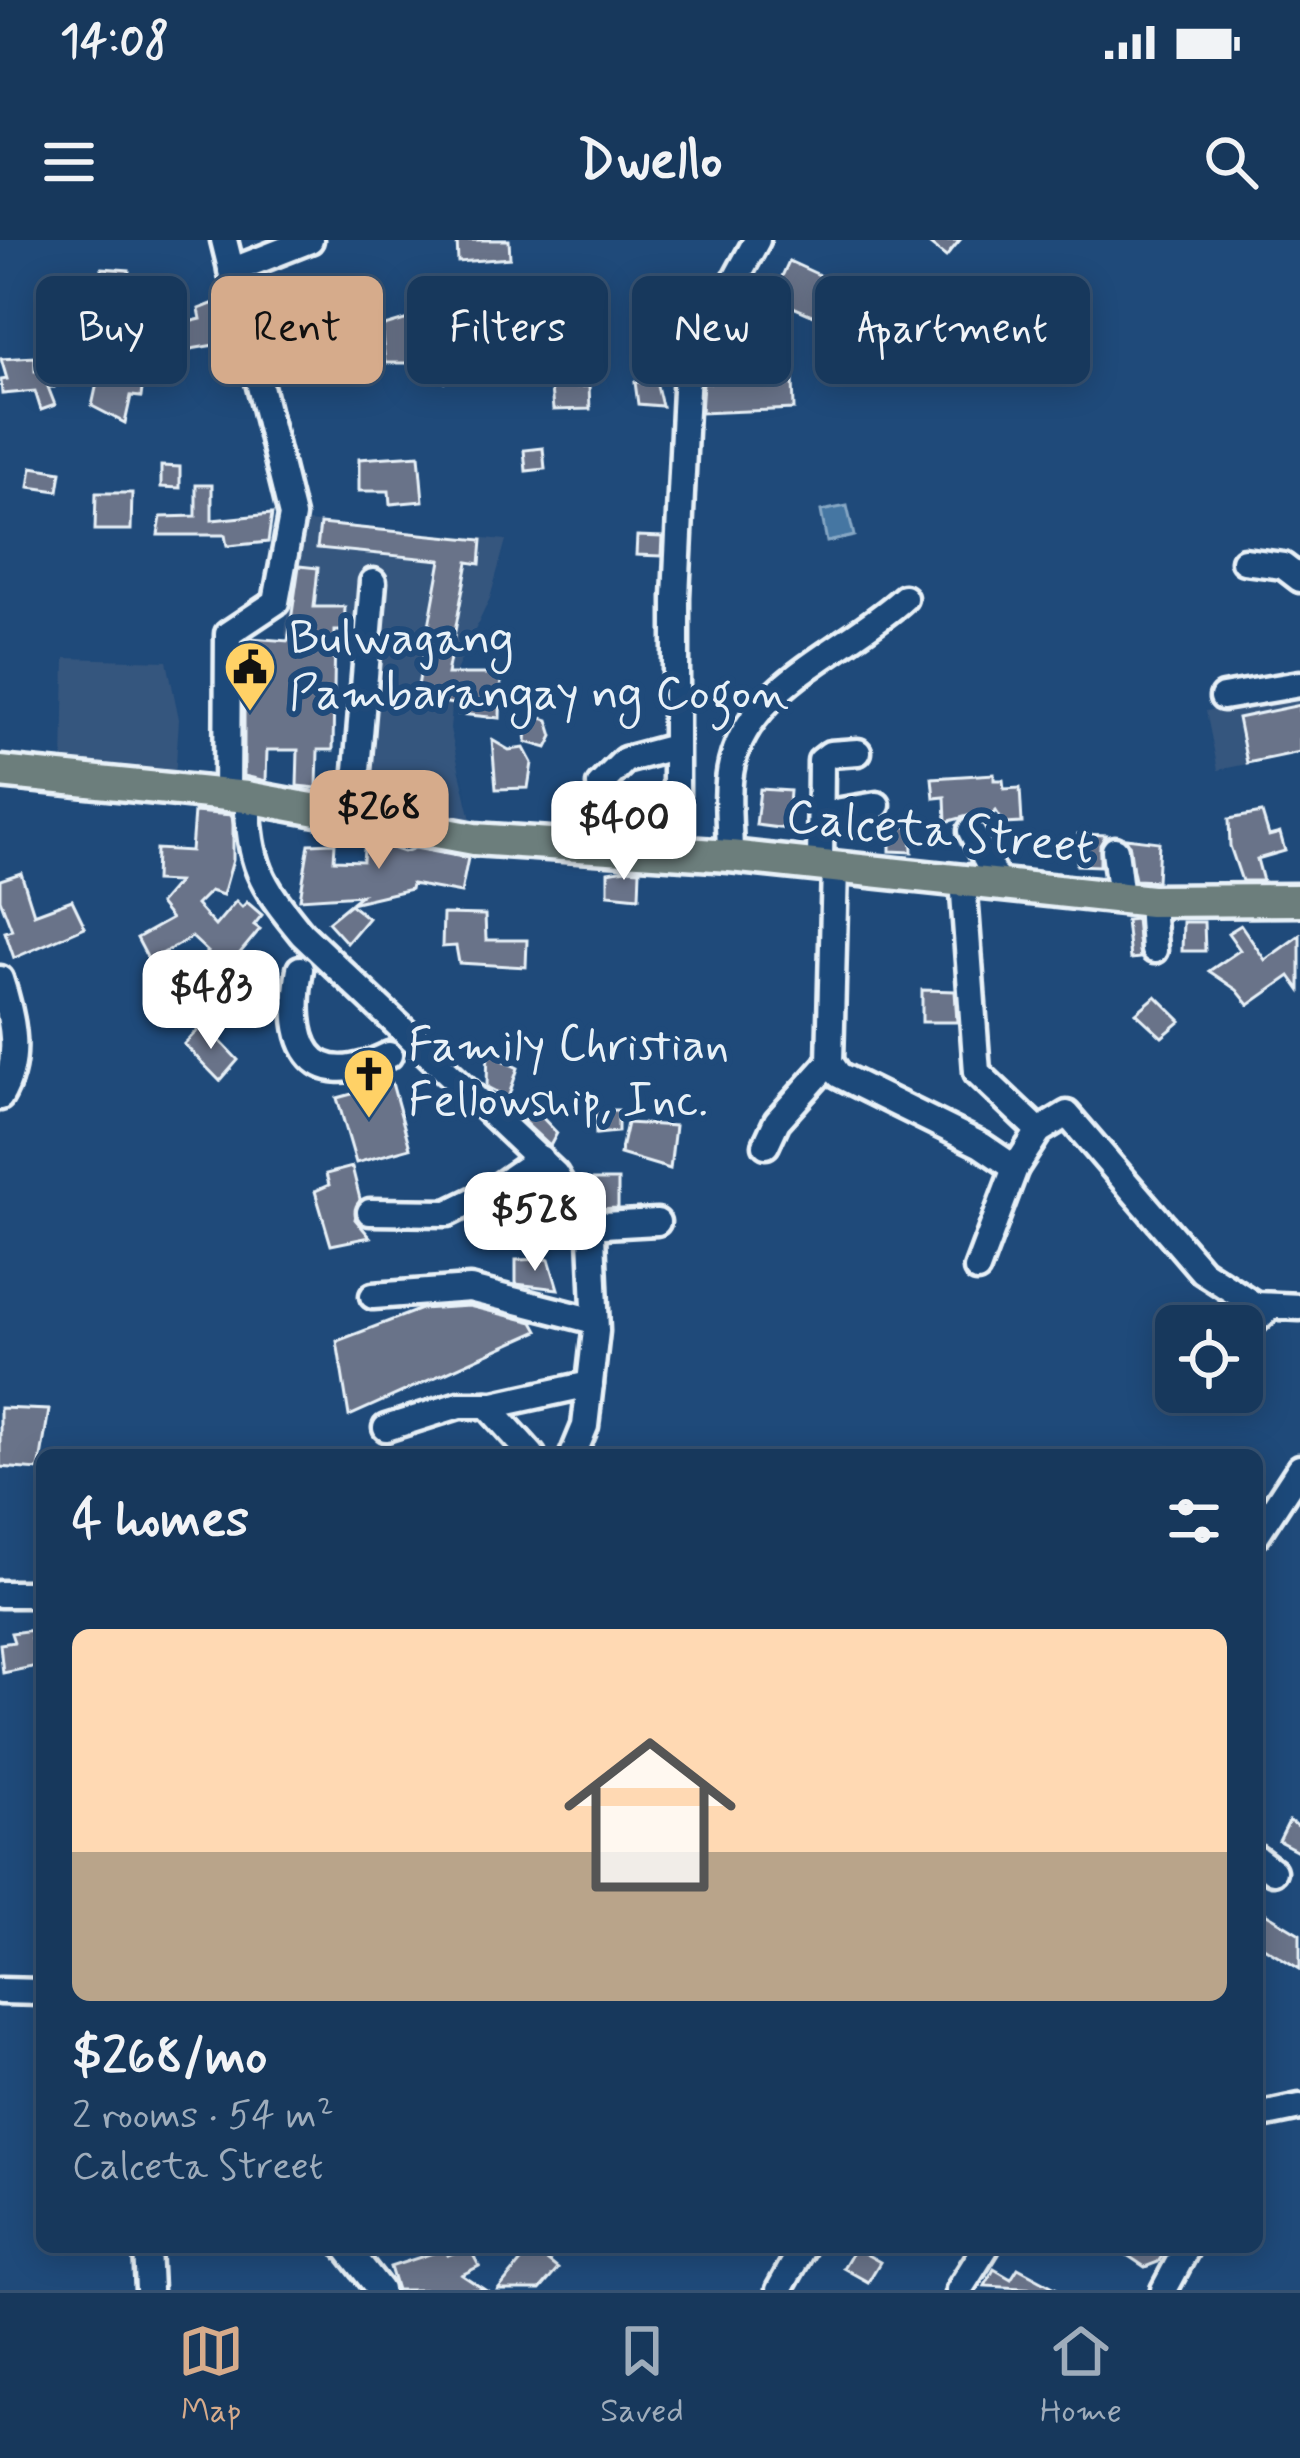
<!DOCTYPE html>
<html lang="en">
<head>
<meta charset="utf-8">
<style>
  body { margin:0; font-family:Mynerve,sans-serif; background:#203f62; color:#f1f3f6; height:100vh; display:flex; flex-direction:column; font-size:45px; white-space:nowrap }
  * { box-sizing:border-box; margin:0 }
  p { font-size:39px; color:#9eacbb }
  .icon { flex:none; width:66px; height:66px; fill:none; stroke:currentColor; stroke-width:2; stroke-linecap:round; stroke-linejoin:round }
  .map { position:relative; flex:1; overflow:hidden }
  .side { position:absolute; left:36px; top:1209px; width:1227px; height:804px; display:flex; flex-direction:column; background:#17385c; border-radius:18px; box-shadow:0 6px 30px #0003,0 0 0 3px #365272 }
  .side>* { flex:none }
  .guide { position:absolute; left:36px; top:36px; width:1230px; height:108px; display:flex; gap:24px }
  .buttons { position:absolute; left:1155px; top:1065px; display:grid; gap:24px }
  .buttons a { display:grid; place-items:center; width:108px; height:108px; border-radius:18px; background:#17385c; box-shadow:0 6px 30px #0003,0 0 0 3px #365272; font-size:60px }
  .price { position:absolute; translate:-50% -102px; padding:0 27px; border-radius:24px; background:#fff; color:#222; font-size:39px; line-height:78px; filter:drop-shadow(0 3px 6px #0008) }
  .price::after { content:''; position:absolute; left:50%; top:72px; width:36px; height:27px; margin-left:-18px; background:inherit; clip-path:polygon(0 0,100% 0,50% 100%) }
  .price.on { background:#d6ab8b; color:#111 }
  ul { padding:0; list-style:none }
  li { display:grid; align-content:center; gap:24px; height:636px; padding:0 36px }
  li span { display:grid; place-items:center; height:372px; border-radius:18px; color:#555 }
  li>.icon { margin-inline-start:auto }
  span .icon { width:216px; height:216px; fill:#fffc; stroke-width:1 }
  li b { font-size:51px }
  h2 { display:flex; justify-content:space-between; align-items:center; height:144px; padding:0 36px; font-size:51px }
  .tag { padding:0 42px; border-radius:18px; background:#17385c; box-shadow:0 6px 30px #0003,0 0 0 3px #365272; font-size:42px; line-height:108px }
  .tag.on { background:#d6ab8b; color:#111 }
  .status { display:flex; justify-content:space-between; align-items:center; height:84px; padding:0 60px; background:#17385c; direction:ltr }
  .status svg { height:33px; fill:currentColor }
  header { display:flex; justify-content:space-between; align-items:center; height:156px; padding:0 36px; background:#17385c; font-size:54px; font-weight:700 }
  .tab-bar { display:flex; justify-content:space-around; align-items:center; height:168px; border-top:3px solid #365272; background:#17385c; font-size:33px; color:#9eacbb }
  .tab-bar a { display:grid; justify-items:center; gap:6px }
  .tab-bar .on { color:#d6ab8b }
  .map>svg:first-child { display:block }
  .built { fill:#35567e }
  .water { fill:#4476a2; stroke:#86a7c4; stroke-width:3 }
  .building { fill:#697389; stroke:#e8f1f8; stroke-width:3 }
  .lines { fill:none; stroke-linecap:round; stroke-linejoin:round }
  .minor-casing { stroke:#e8f1f8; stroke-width:33 }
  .major-casing { stroke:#e8f1f8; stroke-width:39 }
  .minor { stroke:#1f4a7a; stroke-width:24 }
  .major { stroke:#6c7e7c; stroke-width:30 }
  .labels { text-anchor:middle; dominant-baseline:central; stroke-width:12; stroke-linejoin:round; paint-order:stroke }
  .poi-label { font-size:48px; fill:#e8f1f8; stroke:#1f4a7a; text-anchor:start }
  .street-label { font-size:48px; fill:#e8f1f8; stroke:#1f4a7a }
</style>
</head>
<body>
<div class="status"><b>14:08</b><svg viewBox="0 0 49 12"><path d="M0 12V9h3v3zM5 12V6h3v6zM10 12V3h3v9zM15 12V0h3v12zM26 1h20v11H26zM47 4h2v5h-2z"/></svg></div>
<header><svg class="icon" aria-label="menu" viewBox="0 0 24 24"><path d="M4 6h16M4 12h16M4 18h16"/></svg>Dwello<svg class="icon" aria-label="search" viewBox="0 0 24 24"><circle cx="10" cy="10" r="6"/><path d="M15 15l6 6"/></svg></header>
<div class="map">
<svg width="1300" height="2050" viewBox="0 0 1300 2050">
  <rect width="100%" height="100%" fill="#1f4a7a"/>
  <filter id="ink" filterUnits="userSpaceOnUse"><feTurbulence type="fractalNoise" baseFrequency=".00833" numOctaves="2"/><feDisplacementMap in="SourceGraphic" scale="24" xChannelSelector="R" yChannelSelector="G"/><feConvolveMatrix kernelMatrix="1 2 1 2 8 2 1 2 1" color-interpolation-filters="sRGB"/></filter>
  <g filter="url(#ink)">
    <!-- built -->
    <g class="built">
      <polygon points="296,281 506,300 490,358 455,433 450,489 472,584 347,564 359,399 285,396"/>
      <polygon points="65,418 167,421 179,479 175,538 63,529"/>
      <polygon points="1300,455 1300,513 1218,530 1206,471"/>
    </g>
    <!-- water -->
    <polygon class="water" points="847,266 854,296 827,302 821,271"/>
    <!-- building -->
    <g class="building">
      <polygon points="457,0 509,0 510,18 458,22"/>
      <polygon points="925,0 960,0 946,17"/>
      <polygon points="789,21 830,40 814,76 772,58"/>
      <polygon points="102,28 129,30 127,61 101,60"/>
      <polygon points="222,60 232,102 173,112 166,87 201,79 199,69"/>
      <polygon points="426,68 445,70 450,99 475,119 459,138 452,133 445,142 422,123 385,123 381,87 425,74"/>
      <polygon points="140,69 158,70 157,89 138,88"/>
      <polygon points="762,86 765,140 793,139 794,169 701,173 703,143 740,141 737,87"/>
      <polygon points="646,107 667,108 670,132 651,131"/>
      <polygon points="103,116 120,118 118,138 143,141 141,157 131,156 125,183 92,166"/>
      <polygon points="35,117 35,131 55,132 54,147 48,147 55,165 41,170 35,151 2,154 1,140 7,139 1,119"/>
      <polygon points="635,142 656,142 662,166 638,164"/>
      <polygon points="589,146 590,169 553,170 551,148"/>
      <polygon points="543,208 545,229 526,231 524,210"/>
      <polygon points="419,215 423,261 390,264 389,251 359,251 359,219"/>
      <polygon points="161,226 180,227 180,248 161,247"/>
      <polygon points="32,227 61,232 58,251 29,247"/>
      <polygon points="196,245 212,245 212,280 272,274 268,302 227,306 225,295 158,295 161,277 196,276"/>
      <polygon points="96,253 132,253 131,290 95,290"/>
      <polygon points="320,284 482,300 480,324 468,322 447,434 501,434 500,478 459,474 463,466 416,457 441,320 317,308"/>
      <polygon points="637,296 662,297 661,316 636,315"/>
      <polygon points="299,326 318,328 314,367 345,367 344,391 335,391 333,510 318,510 317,548 297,546 298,510 267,510 266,541 244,536 244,403 251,398 288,401"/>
      <polygon points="1300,465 1300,512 1247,523 1238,478"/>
      <polygon points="538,477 548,480 553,496 547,508 526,502 527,488"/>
      <polygon points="492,500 509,510 524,508 532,523 528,548 496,549"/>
      <polygon points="994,534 994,540 1003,540 1004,549 1020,548 1022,583 1004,584 996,571 987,579 971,575 946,582 945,557 934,558 932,538"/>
      <polygon points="760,549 790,551 787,589 756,585"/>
      <polygon points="194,572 232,575 233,585 233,620 223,655 210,651 196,665 215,686 236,661 242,667 247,662 262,675 254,685 260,689 235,719 261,740 237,782 214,767 229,741 201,720 208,712 192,697 149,721 137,698 171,679 159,664 178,642 155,641 156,609 191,611"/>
      <polygon points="1262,573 1269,596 1280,593 1285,611 1257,619 1263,641 1242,641 1230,606 1229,579"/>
      <polygon points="890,586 911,587 912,612 890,611"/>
      <polygon points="1078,594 1106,595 1100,605 1100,626 1077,625"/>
      <polygon points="1126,598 1159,602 1157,641 1135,640"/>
      <polygon points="365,599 404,612 415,608 468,618 461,653 412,644 411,649 351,663 361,655 300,659 309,604 335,603 334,620 363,621"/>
      <polygon points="625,629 640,630 639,657 608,654 608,632"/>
      <polygon points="21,633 34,674 72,660 85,687 14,718 5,692 12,690 0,659 0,640"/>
      <polygon points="350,664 368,678 347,703 328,682"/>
      <polygon points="443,674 485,675 486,700 527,700 526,727 459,723 456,706 442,707"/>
      <polygon points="1136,679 1140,718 1130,719 1126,680"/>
      <polygon points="1183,682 1204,682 1205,711 1182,711"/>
      <polygon points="1241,685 1265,720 1300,695 1300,750 1290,736 1249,765 1237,750 1209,731 1240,710 1228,693"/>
      <polygon points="922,750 955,751 957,782 922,782"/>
      <polygon points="1156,756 1181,781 1162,797 1136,773"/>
      <polygon points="204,784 238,820 220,841 184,804"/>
      <polygon points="488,805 504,807 504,821 518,828 508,858 487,847"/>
      <polygon points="392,843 410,908 356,923 337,858"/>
      <polygon points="595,870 618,870 618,892 596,894"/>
      <polygon points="537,872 557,893 550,906 523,881"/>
      <polygon points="627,883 675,886 670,929 620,914"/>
      <polygon points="352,927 360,959 355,979 370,997 331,1005 315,951 329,945 326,934"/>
      <polygon points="586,940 618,940 618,968 595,969"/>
      <polygon points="549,1019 558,1049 516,1044 516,1020"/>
      <polygon points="469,1066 533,1082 538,1091 349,1176 337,1101 421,1069"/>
      <polygon points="0,1168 49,1170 39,1230 0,1227"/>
      <polygon points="33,1390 31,1398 42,1394 42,1425 3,1433 0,1404 14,1402 11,1393"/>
      <polygon points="1289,1581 1300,1587 1300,1612 1279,1601"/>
      <polygon points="1257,1668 1300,1694 1300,1729 1257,1703"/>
      <polygon points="469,2007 479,2026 462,2035 485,2050 397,2050 390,2027 445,2009 448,2015"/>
      <polygon points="1115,2007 1168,2007 1158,2022 1145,2027"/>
      <polygon points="532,2008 558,2029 540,2050 498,2050"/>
      <polygon points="855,2008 880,2022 868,2042 843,2028"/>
      <polygon points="1018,2028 1059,2050 985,2046 994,2029 1011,2039"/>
    </g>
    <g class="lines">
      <!-- minor casing -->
      <g class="minor-casing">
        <g id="minor">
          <polyline points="224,0 292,276 276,362 228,394 227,555"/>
          <polyline points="231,31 310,0"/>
          <polyline points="1244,321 1283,326 1300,339"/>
          <polyline points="1223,457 1300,444"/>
          <polyline points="600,545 625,520 674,507"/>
          <path d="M247 557C251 627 258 640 302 694L555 934 592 996 596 1091 585 1186 573 1215"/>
          <polyline points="823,574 877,565"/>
          <polyline points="353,577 373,342"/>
          <polyline points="971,591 999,645"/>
          <polyline points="1115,610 1121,658"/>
          <polyline points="676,612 676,357 687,129 757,0"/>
          <path d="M730 616C730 586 725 551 732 523 751 444 850 408 904 358"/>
          <polyline points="820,626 821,521 830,514 858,512"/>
          <polyline points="835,627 830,822 839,835 981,905 1015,928 1039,891 1067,874 1202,1031 1255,1065 1300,1067"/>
          <polyline points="963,640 977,832 1039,891"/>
          <polyline points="1151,661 1154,710"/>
          <path d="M300 729C288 799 305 856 389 815"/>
          <path d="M0 739C13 778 22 820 0 857"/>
          <polyline points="766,905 777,881 830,822"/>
          <polyline points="370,972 448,973 491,952 540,918"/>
          <polyline points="586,986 657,982"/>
          <polyline points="977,1029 1015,928"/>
          <polyline points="373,1056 470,1049 595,1081"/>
          <polyline points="1242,1093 1268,1069"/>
          <polyline points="487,1165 532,1215"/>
          <polyline points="386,1188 459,1165 494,1165 590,1144"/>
          <polyline points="1257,1294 1300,1228"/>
          <polyline points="0,1354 42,1354"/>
          <polyline points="1257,1619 1273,1631"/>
          <polyline points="0,1751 42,1752"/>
          <polyline points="1257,1876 1300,1867"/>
          <polyline points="147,2007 149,2050"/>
          <polyline points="346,2007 380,2050"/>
          <polyline points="779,2050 803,2007"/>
          <polyline points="959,2050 986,2007"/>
          <polyline points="1164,2050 1187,2007"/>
        </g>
      </g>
      <!-- major casing -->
      <g class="major-casing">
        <polyline id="major" points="0,532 247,557 474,599 730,616 1151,661 1300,660"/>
      </g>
      <!-- minor -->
      <use href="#minor" class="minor"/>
      <!-- major -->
      <use href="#major" class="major"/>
    </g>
  </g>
  <!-- icons -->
  <defs>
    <g id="civic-pin" transform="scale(2.7)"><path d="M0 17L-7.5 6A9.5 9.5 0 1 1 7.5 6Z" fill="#ffd166" stroke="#1f4a7a"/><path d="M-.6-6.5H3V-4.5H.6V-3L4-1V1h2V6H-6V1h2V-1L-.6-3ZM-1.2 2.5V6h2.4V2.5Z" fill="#111"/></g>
    <g id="church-pin" transform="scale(2.7)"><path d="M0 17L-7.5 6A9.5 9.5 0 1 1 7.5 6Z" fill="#ffd166" stroke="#1f4a7a"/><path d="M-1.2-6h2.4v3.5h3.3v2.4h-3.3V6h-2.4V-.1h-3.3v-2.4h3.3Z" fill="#111"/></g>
  </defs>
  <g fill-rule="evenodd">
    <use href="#civic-pin" x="250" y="427"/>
    <use href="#church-pin" x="369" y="834"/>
  </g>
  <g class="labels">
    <!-- poi labels -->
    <g class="poi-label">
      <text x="289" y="399">Bulwagang<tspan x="289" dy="55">Pambarangay ng Cogon</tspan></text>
      <text x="408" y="806">Family Christian<tspan x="408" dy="55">Fellowship, Inc.</tspan></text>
    </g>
    <!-- street labels -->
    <g class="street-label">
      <text transform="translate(940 593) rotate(6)">Calceta Street</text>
    </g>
  </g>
</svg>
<div class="buttons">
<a><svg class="icon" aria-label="locate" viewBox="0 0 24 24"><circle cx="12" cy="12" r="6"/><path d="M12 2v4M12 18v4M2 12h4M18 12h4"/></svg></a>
</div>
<b class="price on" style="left:379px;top:632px">$268</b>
<b class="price" style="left:624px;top:643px">$400</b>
<b class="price" style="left:211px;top:812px">$483</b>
<b class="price" style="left:535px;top:1034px">$528</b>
<div class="guide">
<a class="tag">Buy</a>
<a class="tag on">Rent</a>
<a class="tag">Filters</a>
<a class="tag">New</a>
<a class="tag">Apartment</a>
</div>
<section class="side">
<h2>4 homes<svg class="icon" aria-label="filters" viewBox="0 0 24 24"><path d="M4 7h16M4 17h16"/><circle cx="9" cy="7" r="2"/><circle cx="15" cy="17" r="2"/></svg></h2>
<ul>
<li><span style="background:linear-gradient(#ffd9b3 60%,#b9a48a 0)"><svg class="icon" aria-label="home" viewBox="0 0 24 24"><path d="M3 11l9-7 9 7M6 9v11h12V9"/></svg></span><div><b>$268/mo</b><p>2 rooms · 54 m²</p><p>Calceta Street</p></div></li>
</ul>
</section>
</div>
<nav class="tab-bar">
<a class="on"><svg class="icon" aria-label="map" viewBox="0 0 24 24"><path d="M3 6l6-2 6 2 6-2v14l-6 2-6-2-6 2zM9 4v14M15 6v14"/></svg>Map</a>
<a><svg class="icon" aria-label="saved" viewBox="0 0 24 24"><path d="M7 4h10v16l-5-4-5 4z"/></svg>Saved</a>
<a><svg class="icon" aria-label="home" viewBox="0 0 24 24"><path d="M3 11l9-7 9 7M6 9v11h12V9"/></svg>Home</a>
</nav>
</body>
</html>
